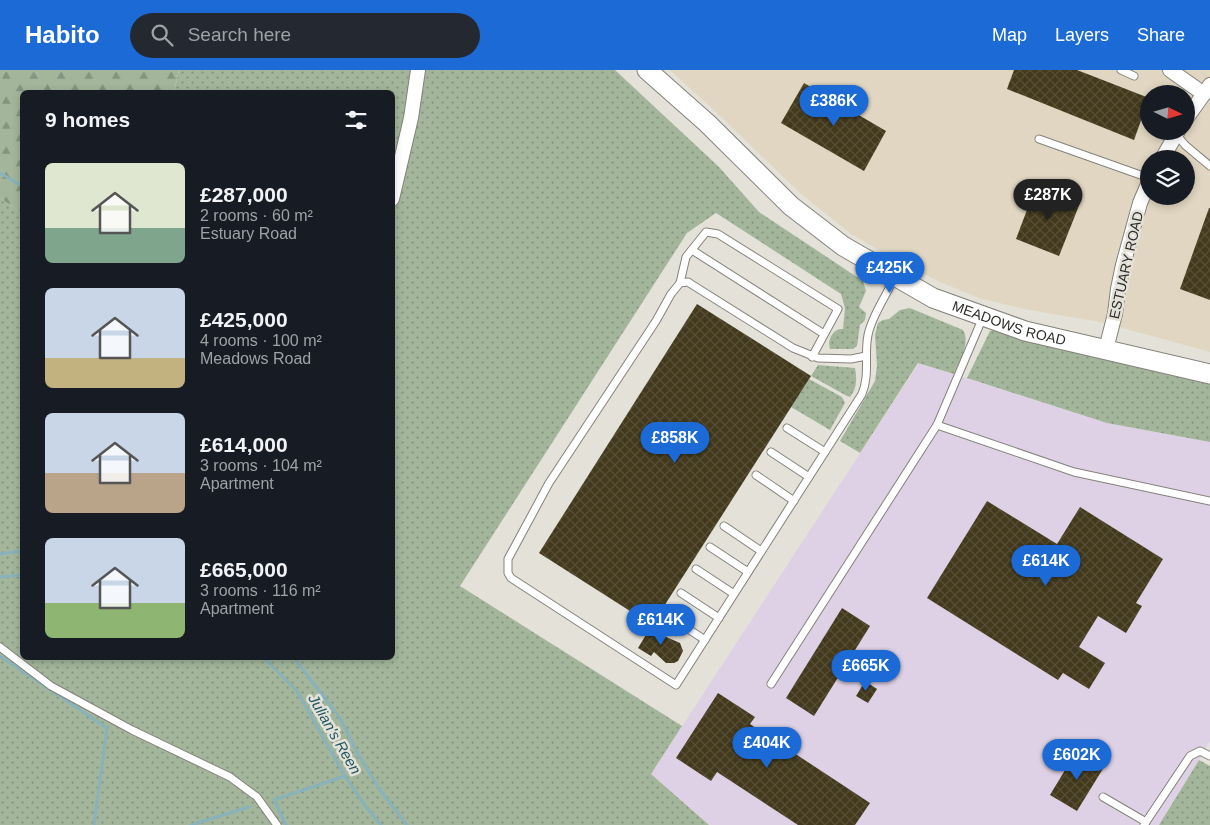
<!DOCTYPE html>
<html lang="en">
<head>
<meta charset="utf-8">
<style>
  body { margin:0; font-family:Arial,sans-serif; background:#242831; color:#f1f3f6; height:100vh; display:flex; flex-direction:column; font-size:19px; white-space:nowrap }
  * { box-sizing:border-box; margin:0 }
  p { font-size:16px; color:#9ea1a6 }
  .icon { flex:none; width:28px; height:28px; fill:none; stroke:currentColor; stroke-width:2; stroke-linecap:round; stroke-linejoin:round }
  .map { position:relative; flex:1; overflow:hidden }
  .sheet { position:absolute; left:20px; top:20px; width:375px; height:570px; display:flex; flex-direction:column; background:#171b24; border-radius:8px; box-shadow:0 2px 8px #0003 }
  .sheet>* { flex:none }
  .needle { width:32px; rotate:95deg }
  .tools { position:absolute; left:1140px; top:15px; display:grid; gap:10px }
  .tools a { display:grid; place-items:center; width:55px; height:55px; border-radius:50%; background:#171b24; box-shadow:0 2px 8px #0003; font-size:25px }
  .price { position:absolute; translate:-50% -42px; padding:0 11px; border-radius:18px; background:#1c6ad5; color:#fff; font-size:16px; line-height:32px; filter:drop-shadow(0 1px 2px #0008) }
  .price::after { content:''; position:absolute; left:50%; top:30px; width:15px; height:11px; margin-left:-8px; background:inherit; clip-path:polygon(0 0,100% 0,50% 100%) }
  .price.active { background:#222; color:#fff }
  ul { padding:0; list-style:none }
  li { display:flex; align-items:center; gap:15px; height:125px; padding:0 25px }
  li span { display:grid; place-items:center; flex:none; width:140px; height:100px; border-radius:8px; color:#555 }
  li>.icon { margin-inline-start:auto }
  span .icon { width:60px; height:60px; fill:#fffc; stroke-width:1 }
  li b { font-size:21px }
  h2 { display:flex; justify-content:space-between; align-items:center; height:60px; padding:0 25px; font-size:21px }
  header { display:flex; align-items:center; gap:30px; box-sizing:border-box; height:70px; padding:0 25px; background:#1c6ad5; color:#fff }
  header strong { font-size:24px }
  nav { display:flex; gap:28px; margin-inline-start:auto; font-size:18px }
  .search { width:350px; height:45px; background:#242831; display:flex; align-items:center; gap:12px; box-sizing:border-box; padding:0 18px; border-radius:28px; color:#9ea1a6; font-size:19px }
  .map>svg:first-child { display:block }
  .commercial { fill:#ded1e5 }
  .industrial { fill:#e0d6c1; fill-rule:evenodd }
  .grass { fill:url(#grass-dots) }
  .forest { fill:url(#forest-firs) }
  .lines { fill:none; stroke-linecap:round; stroke-linejoin:round }
  .stream { stroke:#88b2bc; stroke-width:3 }
  .building { fill:url(#building-cross-hatch) }
  .lane-casing { stroke:#85827b; stroke-width:9 }
  .street-casing { stroke:#85827b; stroke-width:16 }
  .secondary-casing { stroke:#85827b; stroke-width:21 }
  .lane { stroke:#fff; stroke-width:7 }
  .street { stroke:#fff; stroke-width:14 }
  .secondary { stroke:#fff; stroke-width:19 }
  .labels { text-anchor:middle; dominant-baseline:central; stroke-width:5; stroke-linejoin:round; paint-order:stroke }
  .street-label { font-size:14px; fill:#2d2c29; stroke:#e3e1d8 }
  .water-label { font-size:15px; font-style:italic; fill:#1f5864; stroke:#e3e1d8 }
</style>
</head>
<body>
<header>
<strong>Habito</strong>
<div class="search"><svg class="icon" aria-label="search" viewBox="0 0 24 24"><circle cx="10" cy="10" r="6"/><path d="M15 15l6 6"/></svg>Search here</div>
<nav><a>Map</a><a>Layers</a><a>Share</a></nav>
</header>
<div class="map">
<svg width="1210" height="755" viewBox="0 0 1210 755">
  <defs>
    <pattern id="grass-dots" width="8" height="8" patternUnits="userSpaceOnUse" patternTransform="scale(1.25)"><rect width="8" height="8" fill="#a3b69b"/><path d="M2 2h.1M6 6h.1" fill="none" stroke="#85947e" stroke-width="1.8" stroke-linecap="round"/></pattern>
    <pattern id="forest-firs" width="22" height="20" patternUnits="userSpaceOnUse" patternTransform="scale(1.25)"><rect width="22" height="20" fill="#a3b69b"/><path d="M5 1l3.5 6h-7zM16 11l3.5 6h-7z" fill="#85947e"/></pattern>
    <pattern id="building-cross-hatch" width="8" height="8" patternUnits="userSpaceOnUse" patternTransform="scale(1.25)"><rect width="8" height="8" fill="#433a1d"/><path d="M0 0l8 8M0 8l8-8" fill="none" stroke="#564e35"/></pattern>
  </defs>
  <rect width="100%" height="100%" fill="#e3e1d8"/>
  <!-- commercial -->
  <polygon class="commercial" points="919,293 1107,353 1210,372 1210,671 1159,755 709,755 651,704"/>
  <!-- industrial -->
  <path class="industrial" d="M670 0H1210V282L1101 252 1024 239 979 228 938 211 898 191 851 164 800 123 715 41ZM1149 24H1186V61H1149ZM1149 89H1186V126H1149Z"/>
  <!-- grass -->
  <g class="grass">
    <path d="M179 0H615L719 97 759 142 863 211 866 221 859 237 866 243 865 250 860 255 857 276 853 279H830C827 270 833 258 843 259L845 238 841 224 716 143 687 163 460 516 682 656 651 704 709 755H0V128L22 143V588H392V22H174Z"/>
    <path d="M910 238 963 260C971 273 959 291 954 304L918 293 860 383 840 371 875 311 877 296 875 265 878 253 883 250 889 249 900 240Z"/>
    <polygon points="995,260 1124,287 1210,310 1210,372 1107,353 967,308 990,261"/>
    <path d="M818 295 855 298C857 309 857 318 850 327L847 326 811 306Z"/>
    <polygon points="809,309 842,327 845,333 830,360 791,337"/>
    <polygon points="1199,690 1210,696 1210,755 1159,755"/>
  </g>
  <!-- forest -->
  <polygon class="forest" points="0,0 179,0 174,22 22,22 22,143 0,128"/>
  <g class="lines">
    <!-- stream -->
    <g class="stream">
      <polyline points="0,103 22,116"/>
      <polyline points="0,484 22,481"/>
      <polyline points="0,507 22,505"/>
      <polyline points="0,586 107,658 94,755"/>
      <polyline points="264,588 297,621 345,706 364,734 381,755"/>
      <polyline points="294,588 340,648 358,684 380,720 407,755"/>
      <polyline points="191,755 249,737"/>
      <polyline points="286,755 274,730 345,706"/>
    </g>
  </g>
  <!-- building -->
  <g class="building">
    <polygon points="1014,0 1077,0 1149,28 1134,70 1007,19"/>
    <polygon points="804,13 886,61 864,101 781,53"/>
    <polygon points="1036,116 1080,133 1059,186 1016,169"/>
    <polygon points="1209,138 1210,138 1210,230 1180,219"/>
    <polygon points="697,234 811,306 652,555 539,483"/>
    <polygon points="987,431 1057,474 1080,437 1163,489 1136,533 1142,536 1126,563 1098,546 1079,577 1105,593 1089,619 1063,603 1058,610 927,528"/>
    <polygon points="842,538 870,556 814,646 786,628"/>
    <polygon points="652,555 665,563 664,566 680,573 683,581 678,591 674,593 666,593 654,582 651,586 638,578"/>
    <polygon points="865,611 877,619 868,633 856,626"/>
    <polygon points="718,623 755,647 750,654 870,733 855,755 798,755 717,702 711,711 676,688"/>
    <polygon points="1077,680 1104,697 1077,741 1050,725"/>
  </g>
  <g class="lines">
    <!-- lane casing -->
    <g class="lane-casing">
      <g id="lane">
        <polyline points="1121,0 1134,6"/>
        <polyline points="1176,64 1185,75 1210,96"/>
        <polyline points="1039,69 1149,108"/>
        <polyline points="692,180 824,264"/>
        <polyline points="680,213 686,187 706,162 718,164 838,239 812,287"/>
        <path d="M866 286 851 289 818 288 793 278 691 214 688 212 680 213 671 224 656 251 549 413 508 489V503L511 508 676 615 862 324C870 305 864 285 868 265 872 245 886 227 894 208"/>
        <polyline points="937,355 1074,402 1210,431"/>
        <polyline points="787,358 825,382"/>
        <polyline points="771,382 809,407"/>
        <polyline points="756,405 794,431"/>
        <polyline points="724,456 761,481"/>
        <polyline points="710,477 748,502"/>
        <polyline points="696,499 734,524"/>
        <polyline points="681,523 719,548"/>
        <polyline points="667,545 705,570"/>
        <polyline points="0,577 51,616 132,660 230,707 257,727 277,755"/>
        <polyline points="771,614 937,355 983,247"/>
        <polyline points="1103,727 1146,752"/>
        <polyline points="1144,755 1190,686 1200,681 1210,686"/>
      </g>
    </g>
    <!-- street casing -->
    <g class="street-casing">
      <g id="street">
        <polyline points="1170,0 1204,24"/>
        <polyline points="1186,49 1210,15"/>
        <polyline points="1162,89 1178,61"/>
        <polyline points="392,129 411,48 418,0"/>
        <polyline points="1106,279 1115,244 1118,219 1123,195 1140,133 1149,112"/>
      </g>
    </g>
    <!-- secondary casing -->
    <g class="secondary-casing">
      <g id="secondary">
        <path id="s1" d="M647 0 707 53 791 136 843 176 933 228 1025 261 1210 304"/>
      </g>
    </g>
    <!-- lane -->
    <use href="#lane" class="lane"/>
    <!-- street -->
    <use href="#street" class="street"/>
    <!-- secondary -->
    <use href="#secondary" class="secondary"/>
  </g>
  <g class="labels">
    <!-- street labels -->
    <g class="street-label">
      <text transform="translate(1126 195) rotate(-77)">ESTUARY ROAD</text>
      <text stroke="none"><textPath href="#s1" startOffset="448">MEADOWS ROAD</textPath></text>
    </g>
    <!-- water labels -->
    <g class="water-label">
      <text transform="translate(335 664) rotate(60)">Julian's Reen</text>
    </g>
  </g>
</svg>
<div class="tools">
<a><svg class="needle" viewBox="-14 -14 28 28"><path d="M0-13l5 13h-10z" fill="#e53935"/><path d="M0 13l5-13h-10z" fill="#9ea1a6"/></svg></a>
<a><svg class="icon" aria-label="layers" viewBox="0 0 24 24"><path d="M12 4l9 5-9 5-9-5zM3 14l9 5 9-5"/></svg></a>
</div>
<b class="price" style="left:834px;top:57px">£386K</b>
<b class="price active" style="left:1048px;top:151px">£287K</b>
<b class="price" style="left:890px;top:224px">£425K</b>
<b class="price" style="left:675px;top:394px">£858K</b>
<b class="price" style="left:1046px;top:517px">£614K</b>
<b class="price" style="left:661px;top:576px">£614K</b>
<b class="price" style="left:866px;top:622px">£665K</b>
<b class="price" style="left:767px;top:699px">£404K</b>
<b class="price" style="left:1077px;top:711px">£602K</b>
<section class="sheet">
<h2>9 homes<svg class="icon" aria-label="filters" viewBox="0 0 24 24"><path d="M4 7h16M4 17h16"/><circle cx="9" cy="7" r="2"/><circle cx="15" cy="17" r="2"/></svg></h2>
<ul>
<li><span style="background:linear-gradient(#dfe7d0 65%,#7fa58c 0)"><svg class="icon" aria-label="home" viewBox="0 0 24 24"><path d="M3 11l9-7 9 7M6 9v11h12V9"/></svg></span><div><b>£287,000</b><p>2 rooms · 60 m²</p><p>Estuary Road</p></div></li>
<li><span style="background:linear-gradient(#c9d6e8 70%,#c2b280 0)"><svg class="icon" aria-label="home" viewBox="0 0 24 24"><path d="M3 11l9-7 9 7M6 9v11h12V9"/></svg></span><div><b>£425,000</b><p>4 rooms · 100 m²</p><p>Meadows Road</p></div></li>
<li><span style="background:linear-gradient(#c9d6e8 60%,#b9a48a 0)"><svg class="icon" aria-label="home" viewBox="0 0 24 24"><path d="M3 11l9-7 9 7M6 9v11h12V9"/></svg></span><div><b>£614,000</b><p>3 rooms · 104 m²</p><p>Apartment</p></div></li>
<li><span style="background:linear-gradient(#c9d6e8 65%,#8fb573 0)"><svg class="icon" aria-label="home" viewBox="0 0 24 24"><path d="M3 11l9-7 9 7M6 9v11h12V9"/></svg></span><div><b>£665,000</b><p>3 rooms · 116 m²</p><p>Apartment</p></div></li>
</ul>
</section>
</div>
</body>
</html>
